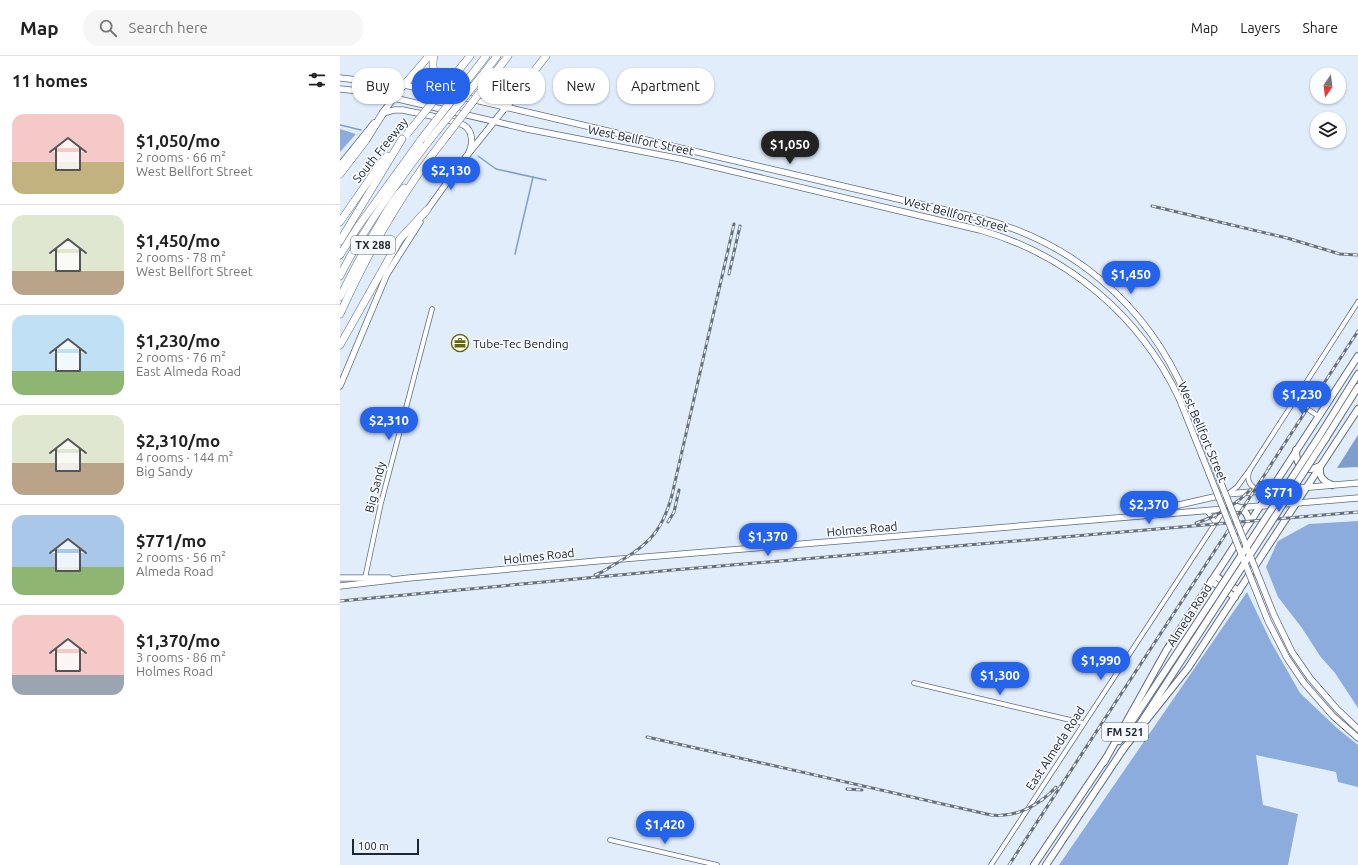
<!DOCTYPE html>
<html lang="en">
<head>
<meta charset="utf-8">
<style>
  body { margin:0; font-family:Ubuntu,sans-serif; background:#f6f6f6; color:#222; height:100vh; display:flex; flex-direction:column; font-size:15px; white-space:nowrap }
  * { box-sizing:border-box; margin:0 }
  p { font-size:13px; color:#767676 }
  .icon { flex:none; width:22px; height:22px; fill:none; stroke:currentColor; stroke-width:2; stroke-linecap:round; stroke-linejoin:round }
  .map { position:relative; flex:1; overflow:hidden }
  .side { display:flex; flex-direction:column; background:#fff; width:340px }
  .side>* { flex:none }
  .hud { position:absolute; left:12px; top:12px; width:380px; height:36px; display:flex; gap:8px }
  .needle { width:26px; rotate:194deg }
  .tools { position:absolute; left:970px; top:12px; display:grid; gap:8px }
  .tools a { display:grid; place-items:center; width:36px; height:36px; border-radius:50%; background:#fff; box-shadow:0 1px 3px #0004; font-size:20px }
  .scale { position:absolute; left:12px; bottom:10px; width:67px; box-sizing:border-box; padding-left:4px; border:2px solid #202730; border-top:0; font-size:11px; line-height:14px; white-space:nowrap; color:#202730; -webkit-text-stroke:3px #f6f9fe; paint-order:stroke }
  .price { position:absolute; translate:-50% -34px; padding:0 9px; border-radius:14px; background:#2563eb; color:#fff; font-size:13px; line-height:26px; filter:drop-shadow(0 1px 2px #0008) }
  .price::after { content:''; position:absolute; left:50%; top:24px; width:12px; height:9px; margin-left:-6px; background:inherit; clip-path:polygon(0 0,100% 0,50% 100%) }
  .price.current { background:#222; color:#fff }
  ul { padding:0; list-style:none }
  li { display:flex; align-items:center; gap:12px; height:100px; padding:0 12px }
  li+li { border-top:1px solid #e0e0e0 }
  li span { display:grid; place-items:center; flex:none; width:112px; height:80px; border-radius:12px; color:#555 }
  li>.icon { margin-inline-start:auto }
  span .icon { width:48px; height:48px; fill:#fffc; stroke-width:1 }
  li b { font-size:17px }
  h2 { display:flex; justify-content:space-between; align-items:center; height:48px; padding:0 12px; font-size:17px }
  .pill { padding:0 14px; border-radius:16px; background:#fff; box-shadow:0 1px 3px #0004; font-size:14px; line-height:36px }
  .pill.current { background:#2563eb; color:#fff }
  header { display:flex; align-items:center; gap:24px; box-sizing:border-box; height:56px; padding:0 20px; background:#fff; border-bottom:1px solid #e0e0e0 }
  header strong { font-size:19px }
  nav { display:flex; gap:22px; margin-inline-start:auto; font-size:14px }
  .search { width:280px; height:36px; background:#f6f6f6; display:flex; align-items:center; gap:10px; box-sizing:border-box; padding:0 14px; border-radius:16px; color:#767676; font-size:15px }
  main { display:flex; flex:1; min-height:0 }
  .map>svg:first-child { display:block }
  .forest { fill:#8bacdc }
  .water { fill:#7e9fce }
  .lines { fill:none; stroke-linecap:round; stroke-linejoin:round }
  .stream { stroke:#7e9fce; stroke-width:1.5 }
  .street-casing { stroke:#5d6c81; stroke-width:5.5 }
  .secondary-casing { stroke:#5d6c81; stroke-width:7 }
  .primary-casing { stroke:#5d6c81; stroke-width:8 }
  .highway-casing { stroke:#5d6c81; stroke-width:8 }
  .street { stroke:#fff; stroke-width:4 }
  .secondary { stroke:#fff; stroke-width:5.5 }
  .primary { stroke:#fff; stroke-width:6 }
  .highway { stroke:#fff; stroke-width:7 }
  .rail-casing { stroke:#67707b; stroke-width:3 }
  .rail { stroke:#f6f9fe; stroke-width:1.5; stroke-dasharray:4.5; stroke-linecap:butt }
  .secondary-bridge-casing { stroke:#5d6c81; stroke-width:7; stroke-linecap:butt }
  .primary-bridge-casing { stroke:#5d6c81; stroke-width:8; stroke-linecap:butt }
  .highway-bridge-casing { stroke:#5d6c81; stroke-width:8; stroke-linecap:butt }
  .secondary-bridge { stroke:#fff; stroke-width:5.5 }
  .primary-bridge { stroke:#fff; stroke-width:6 }
  .highway-bridge { stroke:#fff; stroke-width:7 }
  .labels { text-anchor:middle; dominant-baseline:central; stroke-width:3.5; stroke-linejoin:round; paint-order:stroke }
  .shield { fill:#f6f9fe; stroke:#60666e; stroke-width:1 }
  .shield-label { font-size:11px; font-weight:bold; fill:#202730 }
  .street-label { font-size:12px; fill:#202730; stroke:#f6f9fe }
  .poi-label { font-size:12px; fill:#202730; stroke:#f6f9fe; text-anchor:start }
</style>
</head>
<body>
<header>
<strong>Map</strong>
<div class="search"><svg class="icon" aria-label="search" viewBox="0 0 24 24"><circle cx="10" cy="10" r="6"/><path d="M15 15l6 6"/></svg>Search here</div>
<nav><a>Map</a><a>Layers</a><a>Share</a></nav>
</header>
<main>
<section class="side">
<h2>11 homes<svg class="icon" aria-label="filters" viewBox="0 0 24 24"><path d="M4 7h16M4 17h16"/><circle cx="9" cy="7" r="2"/><circle cx="15" cy="17" r="2"/></svg></h2>
<ul>
<li><span style="background:linear-gradient(#f6c9c9 60%,#c2b280 0)"><svg class="icon" aria-label="home" viewBox="0 0 24 24"><path d="M3 11l9-7 9 7M6 9v11h12V9"/></svg></span><div><b>$1,050/mo</b><p>2 rooms · 66 m²</p><p>West Bellfort Street</p></div></li>
<li><span style="background:linear-gradient(#dfe7d0 70%,#b9a48a 0)"><svg class="icon" aria-label="home" viewBox="0 0 24 24"><path d="M3 11l9-7 9 7M6 9v11h12V9"/></svg></span><div><b>$1,450/mo</b><p>2 rooms · 78 m²</p><p>West Bellfort Street</p></div></li>
<li><span style="background:linear-gradient(#bfe0f5 70%,#8fb573 0)"><svg class="icon" aria-label="home" viewBox="0 0 24 24"><path d="M3 11l9-7 9 7M6 9v11h12V9"/></svg></span><div><b>$1,230/mo</b><p>2 rooms · 76 m²</p><p>East Almeda Road</p></div></li>
<li><span style="background:linear-gradient(#dfe7d0 60%,#b9a48a 0)"><svg class="icon" aria-label="home" viewBox="0 0 24 24"><path d="M3 11l9-7 9 7M6 9v11h12V9"/></svg></span><div><b>$2,310/mo</b><p>4 rooms · 144 m²</p><p>Big Sandy</p></div></li>
<li><span style="background:linear-gradient(#a9c7e8 65%,#8fb573 0)"><svg class="icon" aria-label="home" viewBox="0 0 24 24"><path d="M3 11l9-7 9 7M6 9v11h12V9"/></svg></span><div><b>$771/mo</b><p>2 rooms · 56 m²</p><p>Almeda Road</p></div></li>
<li><span style="background:linear-gradient(#f6c9c9 75%,#9aa5b1 0)"><svg class="icon" aria-label="home" viewBox="0 0 24 24"><path d="M3 11l9-7 9 7M6 9v11h12V9"/></svg></span><div><b>$1,370/mo</b><p>3 rooms · 86 m²</p><p>Holmes Road</p></div></li>
</ul>
</section>
<div class="map">
<svg width="1018" height="809" viewBox="0 0 1018 809">
  <rect width="100%" height="100%" fill="#e2edfc"/>
  <!-- forest -->
  <g class="forest">
    <polygon points="0,73 16,78 0,96"/>
    <polygon points="1018,465 1018,652 995,617 980,600 962,572 938,541 926,511 938,485 969,468"/>
    <polygon points="907,536 931,586 960,637 998,673 1018,689 1018,731 998,726 996,716 916,699 923,749 958,758 948,809 719,809"/>
  </g>
  <!-- water -->
  <polygon class="water" points="1018,379 1018,411 997,412"/>
  <g class="lines">
    <!-- stream -->
    <g class="stream">
      <polyline points="0,69 21,74"/>
      <polyline points="138,100 156,113 206,124"/>
      <polyline points="175,198 193,121"/>
    </g>
    <!-- street casing -->
    <g class="street-casing">
      <g id="street">
        <polyline points="954,344 978,360"/>
        <path d="M910 414C906 423 909 430 918 434"/>
        <polyline points="889,437 897,431 911,412 1018,246"/>
        <polyline points="867,455 875,466"/>
        <polyline points="25,522 41,447 92,253"/>
        <polyline points="574,627 743,667"/>
        <polyline points="270,784 377,809"/>
        <polyline points="651,809 884,454"/>
      </g>
    </g>
    <!-- secondary casing -->
    <g class="secondary-casing">
      <g id="secondary">
        <path d="M0 22 64 29 114 39 635 161C731 184 807 248 846 340"/>
        <path d="M0 33 20 35 54 42 187 73 341 103 640 174C728 199 800 260 839 342"/>
        <polyline points="43,56 64,29"/>
        <path d="M43 57 54 54H63C76 57 116 64 125 70 133 76 133 88 129 96"/>
        <polyline points="0,109 34,67"/>
        <polyline points="85,157 121,107 165,52"/>
        <polyline points="0,330 47,218 80,166"/>
        <polyline points="804,457 887,438 1018,427"/>
        <polyline points="0,522 49,522"/>
        <polyline points="0,530 69,522 257,505 1018,442"/>
        <polyline points="970,622 997,653 1018,673"/>
        <polyline points="964,627 993,660 1018,682"/>
      </g>
    </g>
    <!-- primary casing -->
    <g class="primary-casing">
      <g id="primary">
        <polyline points="980,379 1018,318"/>
        <polyline points="986,382 1018,331"/>
        <path d="M956 394C956 412 965 417 980 410"/>
        <path d="M980 411C979 421 983 425 992 429"/>
        <path d="M897 451C905 453 909 460 909 467"/>
        <polyline points="875,520 899,535"/>
        <polyline points="871,525 895,541"/>
        <polyline points="800,668 880,545"/>
        <polyline points="779,685 874,541"/>
        <polyline points="781,696 848,612 1018,353"/>
        <polyline points="764,706 826,595 1018,300"/>
        <polyline points="694,809 766,702"/>
        <polyline points="706,809 784,692"/>
      </g>
    </g>
    <!-- highway casing -->
    <g class="highway-casing">
      <g id="highway">
        <path d="M94 0C92 8 92 16 99 22L160 38 173 37 183 31"/>
        <polyline points="122,10 130,0"/>
        <polyline points="136,13 146,0"/>
        <polyline points="144,17 157,0"/>
        <polyline points="154,18 168,0"/>
        <polyline points="64,29 89,0"/>
        <polyline points="165,52 206,0"/>
        <polyline points="0,118 26,84 43,57"/>
        <polyline points="0,166 38,111 47,100"/>
        <polyline points="0,185 62,83"/>
        <polyline points="0,199 17,172 80,85"/>
        <path d="M0 220C24 172 55 129 88 86"/>
        <path d="M0 241C13 216 25 191 40 167 47 154 54 142 64 132"/>
        <path d="M0 258C28 196 60 139 102 86"/>
        <polyline points="0,289 60,183 87,154"/>
      </g>
    </g>
    <!-- street -->
    <use href="#street" class="street"/>
    <!-- secondary -->
    <use href="#secondary" class="secondary"/>
    <!-- primary -->
    <use href="#primary" class="primary"/>
    <!-- highway -->
    <use href="#highway" class="highway"/>
    <!-- rail casing -->
    <g class="rail-casing">
      <g id="rail">
        <polyline points="812,150 947,182 1000,198 1018,199"/>
        <polyline points="389,218 400,170"/>
        <polyline points="928,413 1018,275"/>
        <polyline points="328,466 334,456 339,434"/>
        <path d="M856 467C876 461 897 448 911 433"/>
        <path d="M255 519 262 516C300 493 320 485 332 439L394 168"/>
        <polyline points="0,545 333,514 1018,456"/>
        <path d="M307 681 651 759C676 762 700 749 716 731"/>
        <polyline points="507,733 522,734"/>
        <polyline points="669,809 931,409"/>
      </g>
    </g>
    <!-- rail -->
    <use href="#rail" class="rail"/>
    <!-- secondary-bridge casing -->
    <g class="secondary-bridge-casing">
      <g id="secondary-bridge">
        <polyline points="846,340 934,559 952,596 970,622"/>
        <polyline points="839,342 928,565 947,602 964,627"/>
      </g>
    </g>
    <!-- primary-bridge casing -->
    <g class="primary-bridge-casing">
      <g id="primary-bridge">
        <polyline points="874,541 980,379"/>
        <polyline points="880,545 986,382"/>
      </g>
    </g>
    <!-- highway-bridge casing -->
    <g class="highway-bridge-casing">
      <g id="highway-bridge">
        <polyline points="67,78 122,10"/>
        <polyline points="80,85 136,13"/>
        <polyline points="88,86 144,17"/>
        <polyline points="102,86 154,18"/>
      </g>
    </g>
    <!-- secondary-bridge -->
    <use href="#secondary-bridge" class="secondary-bridge"/>
    <!-- primary-bridge -->
    <use href="#primary-bridge" class="primary-bridge"/>
    <!-- highway-bridge -->
    <use href="#highway-bridge" class="highway-bridge"/>
  </g>
  <!-- icons -->
  <defs>
    <g id="office-ring" transform="scale(0.9)"><circle r="9.5" fill="#f6f9fe" stroke="#666702" stroke-width="1.5"/><path d="M-6-3h4V-5.5h4V-3h4V5H-6ZM-1-4.5V-3h2v-1.5ZM-6 0V1H6V0Z" fill="#666702"/></g>
  </defs>
  <g fill-rule="evenodd">
    <use href="#office-ring" x="120" y="287"/>
  </g>
  <g class="labels">
    <!-- shield labels -->
    <g class="shield">
      <rect x="11" y="180" width="44" height="18" rx="3"/>
      <rect x="762" y="667" width="46" height="18" rx="3"/>
    </g>
    <g class="shield-label">
      <text x="33" y="189">TX 288</text>
      <text x="785" y="676">FM 521</text>
    </g>
    <!-- street labels -->
    <g class="street-label">
      <text transform="translate(301 84) rotate(12)">West Bellfort Street</text>
      <text transform="translate(40 94) rotate(-51)">South Freeway</text>
      <text transform="translate(616 158) rotate(15)">West Bellfort Street</text>
      <text transform="translate(863 376) rotate(67)">West Bellfort Street</text>
      <text transform="translate(35 431) rotate(-76)">Big Sandy</text>
      <text transform="translate(522 473) rotate(-5)">Holmes Road</text>
      <text transform="translate(199 500) rotate(-6)">Holmes Road</text>
      <text transform="translate(849 559) rotate(-57)">Almeda Road</text>
      <text transform="translate(715 692) rotate(-57)">East Almeda Road</text>
    </g>
    <!-- poi labels -->
    <g class="poi-label">
      <text x="133" y="287">Tube-Tec Bending</text>
    </g>
  </g>
</svg>
<div class="tools">
<a><svg class="needle" viewBox="-14 -14 28 28"><path d="M0-13l5 13h-10z" fill="#e53935"/><path d="M0 13l5-13h-10z" fill="#767676"/></svg></a>
<a><svg class="icon" aria-label="layers" viewBox="0 0 24 24"><path d="M12 4l9 5-9 5-9-5zM3 14l9 5 9-5"/></svg></a>
</div>
<div class="scale">100 m</div>
<b class="price current" style="left:450px;top:109px">$1,050</b>
<b class="price" style="left:111px;top:135px">$2,130</b>
<b class="price" style="left:791px;top:239px">$1,450</b>
<b class="price" style="left:962px;top:359px">$1,230</b>
<b class="price" style="left:49px;top:385px">$2,310</b>
<b class="price" style="left:939px;top:457px">$771</b>
<b class="price" style="left:809px;top:469px">$2,370</b>
<b class="price" style="left:428px;top:501px">$1,370</b>
<b class="price" style="left:761px;top:625px">$1,990</b>
<b class="price" style="left:660px;top:640px">$1,300</b>
<b class="price" style="left:325px;top:789px">$1,420</b>
<div class="hud">
<a class="pill">Buy</a>
<a class="pill current">Rent</a>
<a class="pill">Filters</a>
<a class="pill">New</a>
<a class="pill">Apartment</a>
</div>
</div>
</main>
</body>
</html>
